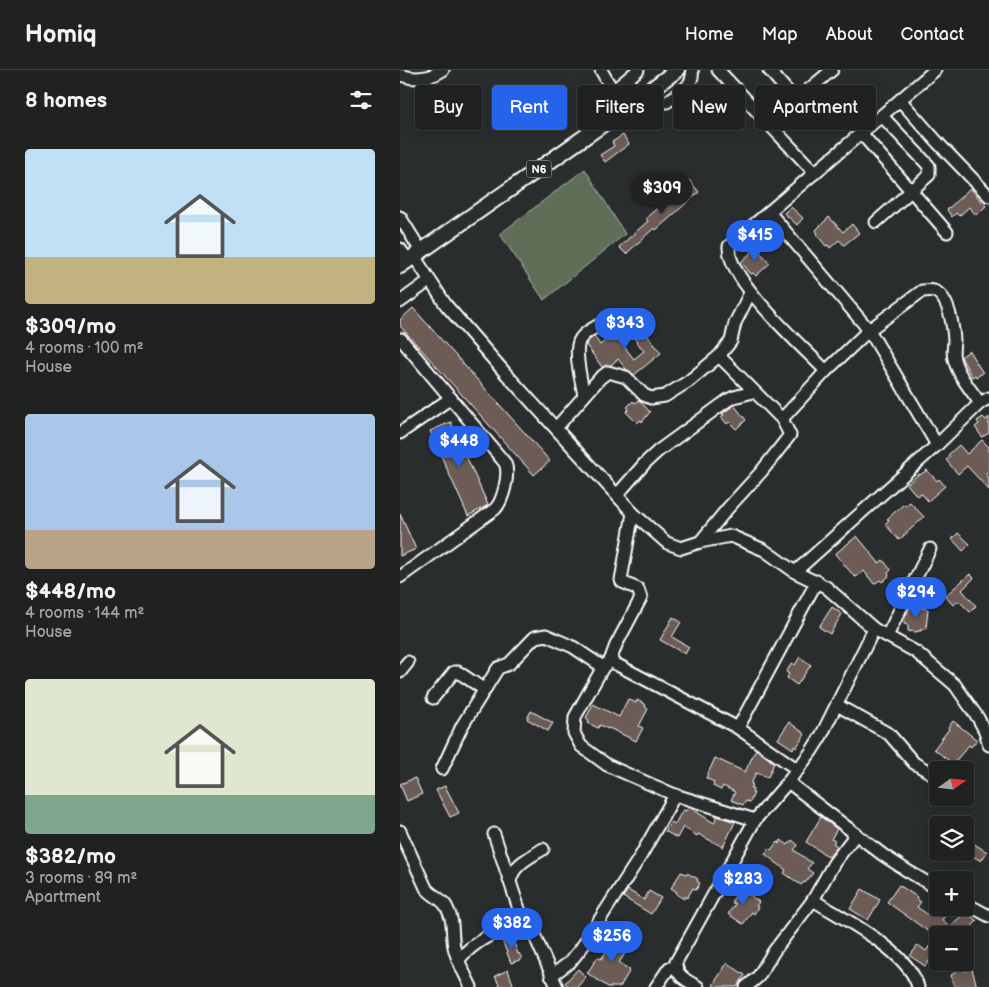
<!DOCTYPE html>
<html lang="en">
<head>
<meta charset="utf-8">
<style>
  body { margin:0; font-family:"Balsamiq Sans",sans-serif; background:#2d2f2f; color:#f1f3f6; height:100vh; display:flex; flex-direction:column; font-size:19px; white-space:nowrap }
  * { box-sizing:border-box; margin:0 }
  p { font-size:16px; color:#a2a4a5 }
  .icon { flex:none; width:28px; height:28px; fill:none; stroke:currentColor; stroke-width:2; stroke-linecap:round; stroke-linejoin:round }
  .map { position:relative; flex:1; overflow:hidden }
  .details { display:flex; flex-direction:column; background:#202222; width:400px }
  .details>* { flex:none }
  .banner { position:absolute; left:15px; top:15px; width:475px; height:45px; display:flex; gap:10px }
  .needle { width:32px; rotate:75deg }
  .controls { position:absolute; left:529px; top:691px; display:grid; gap:10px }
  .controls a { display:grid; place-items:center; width:45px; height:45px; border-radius:5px; background:#202222; box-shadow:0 2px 12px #0003,0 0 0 1px #3d3f40; font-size:25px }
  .price { position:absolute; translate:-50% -42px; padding:0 11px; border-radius:18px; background:#2563eb; color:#fff; font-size:16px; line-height:32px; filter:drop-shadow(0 1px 2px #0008) }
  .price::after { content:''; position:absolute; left:50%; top:30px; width:15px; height:11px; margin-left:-8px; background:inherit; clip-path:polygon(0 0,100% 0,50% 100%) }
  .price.current { background:#222; color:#fff }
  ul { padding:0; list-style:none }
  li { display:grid; align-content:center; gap:10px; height:265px; padding:0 25px }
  li span { display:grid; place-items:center; height:155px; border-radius:5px; color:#555 }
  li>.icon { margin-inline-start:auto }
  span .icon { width:90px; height:90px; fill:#fffc; stroke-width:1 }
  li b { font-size:21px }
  h2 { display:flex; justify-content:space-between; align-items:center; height:60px; padding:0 25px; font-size:21px }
  .chip { padding:0 18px; border-radius:5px; background:#202222; box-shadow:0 2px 12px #0003,0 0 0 1px #3d3f40; font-size:18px; line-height:45px }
  .chip.current { background:#2563eb; color:#fff }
  header { display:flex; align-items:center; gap:30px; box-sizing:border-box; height:70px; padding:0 25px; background:#202222; border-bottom:1px solid #3d3f40 }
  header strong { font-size:24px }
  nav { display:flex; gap:28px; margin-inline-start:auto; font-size:18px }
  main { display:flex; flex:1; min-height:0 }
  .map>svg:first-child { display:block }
  .green { fill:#5e6e57; stroke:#aeb6ab }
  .building { fill:#6d5c56; stroke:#fff }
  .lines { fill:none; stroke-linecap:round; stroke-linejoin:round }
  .minor-casing { stroke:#fff; stroke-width:15 }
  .major-casing { stroke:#fff; stroke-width:18 }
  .minor { stroke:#2a2d2e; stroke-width:11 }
  .major { stroke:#2a2d2e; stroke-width:14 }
  .labels { text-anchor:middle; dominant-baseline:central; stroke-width:4.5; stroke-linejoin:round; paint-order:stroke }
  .shield { fill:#2a2d2e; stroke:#bfc0c0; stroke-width:1 }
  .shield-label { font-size:11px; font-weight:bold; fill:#fff }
</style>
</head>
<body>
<header>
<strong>Homiq</strong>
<nav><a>Home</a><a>Map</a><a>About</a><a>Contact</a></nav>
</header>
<main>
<section class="details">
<h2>8 homes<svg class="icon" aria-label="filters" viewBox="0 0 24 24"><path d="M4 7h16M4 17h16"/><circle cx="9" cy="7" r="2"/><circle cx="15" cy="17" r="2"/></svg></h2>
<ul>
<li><span style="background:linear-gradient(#bfe0f5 70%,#c2b280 0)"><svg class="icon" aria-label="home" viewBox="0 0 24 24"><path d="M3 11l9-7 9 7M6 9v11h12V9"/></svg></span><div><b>$309/mo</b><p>4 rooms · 100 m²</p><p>House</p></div></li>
<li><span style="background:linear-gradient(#a9c7e8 75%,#b9a48a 0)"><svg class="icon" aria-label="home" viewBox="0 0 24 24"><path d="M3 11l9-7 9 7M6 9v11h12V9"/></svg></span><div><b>$448/mo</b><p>4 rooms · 144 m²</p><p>House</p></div></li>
<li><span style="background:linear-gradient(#dfe7d0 75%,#7fa58c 0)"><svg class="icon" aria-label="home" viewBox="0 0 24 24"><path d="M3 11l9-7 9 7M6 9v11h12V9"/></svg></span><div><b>$382/mo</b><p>3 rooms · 89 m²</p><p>Apartment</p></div></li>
</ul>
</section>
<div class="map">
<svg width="589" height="917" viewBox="0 0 589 917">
  <rect width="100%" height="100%" fill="#2a2d2e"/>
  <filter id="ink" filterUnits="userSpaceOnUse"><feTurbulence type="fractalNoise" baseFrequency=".02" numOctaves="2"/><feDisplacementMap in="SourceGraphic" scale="10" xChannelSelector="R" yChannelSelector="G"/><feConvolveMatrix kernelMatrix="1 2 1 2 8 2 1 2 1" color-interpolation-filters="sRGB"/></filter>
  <g filter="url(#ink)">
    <!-- green -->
    <polygon class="green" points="185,99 225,164 144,230 100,164"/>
    <!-- building -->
    <g class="building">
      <polygon points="223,65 229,74 205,92 200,85 214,76 212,72"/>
      <polygon points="289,110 299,122 256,160 254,158 226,184 219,177 248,151 246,148"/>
      <polygon points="570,118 586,136 576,145 569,137 559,146 556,143 552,147 547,140"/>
      <polygon points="391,137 403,148 397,155 384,143"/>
      <polygon points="429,147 443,162 452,154 459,163 444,175 439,170 430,178 428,175 426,176 417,165 418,164 416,160"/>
      <polygon points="371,156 378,164 363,176 357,169"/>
      <polygon points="356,178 370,193 356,206 353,203 351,204 341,192"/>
      <polygon points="13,238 150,391 134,405 0,256 0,250"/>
      <polygon points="235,249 261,283 234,305 226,299 218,289 211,295 202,297 186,275 187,272 194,266 200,275 214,264 234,289 244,281 225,257"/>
      <polygon points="569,281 583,303 576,307 575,305 572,307 561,287"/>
      <polygon points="239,330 250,342 242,352 241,350 237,353 226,342 229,339 227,337 233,331 235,333"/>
      <polygon points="334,335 346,350 336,359 329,352 327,354 321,347 324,345 322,344"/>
      <polygon points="583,347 586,350 589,347 589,363 582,367 575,357 579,354 577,351"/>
      <polygon points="51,352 88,435 68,446 30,361"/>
      <polygon points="582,370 589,377 589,401 586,404 589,408 589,420 567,396 558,404 546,390 550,387 548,385 559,375 567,384"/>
      <polygon points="527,400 537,411 539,409 545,416 528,431 521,423 517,426 507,414 519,404 520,405"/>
      <polygon points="510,432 524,447 499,470 485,454 489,450 487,449 504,434 505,436"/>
      <polygon points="0,444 16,479 0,486"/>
      <polygon points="558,463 570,474 563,481 552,469"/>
      <polygon points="457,466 479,493 483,490 491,500 488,503 489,506 482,512 480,510 474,514 464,501 456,507 454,506 435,484"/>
      <polygon points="570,504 574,508 562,520 576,536 570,542 560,532 558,531 553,535 545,526"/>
      <polygon points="534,515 542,527 533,533 525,522"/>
      <polygon points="432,537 442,544 430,564 419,557"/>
      <polygon points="510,537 528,539 526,559 521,559 521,561 517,561 517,562 508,561 508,555 504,554 505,547"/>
      <polygon points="273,547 281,552 272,567 289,577 285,584 260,570"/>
      <polygon points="400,587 411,595 397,615 387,608 389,604 386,602 392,593 395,595"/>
      <polygon points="228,629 236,633 237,630 246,635 245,637 248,639 239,656 243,658 236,671 209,658 208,659 200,655 198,658 188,653 189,650 186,648 193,634 219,647"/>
      <polygon points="131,641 153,653 148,661 127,649"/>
      <polygon points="553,651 577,670 571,677 569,675 553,694 534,679 549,659 548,658"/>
      <polygon points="389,652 405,664 396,678 394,676 393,679 378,669"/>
      <polygon points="356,679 374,693 368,707 356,703 351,714 353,715 351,718 353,719 352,723 354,723 350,732 346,731 343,735 331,730 335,722 323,716 321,720 313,716 314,712 306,708 315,688 345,702"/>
      <polygon points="15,708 22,724 7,731 0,714"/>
      <polygon points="45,716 59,743 50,747 36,720"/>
      <polygon points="289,737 314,753 317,746 335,752 323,777 298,764 297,766 283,757 277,768 265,761 271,752 275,754 282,741 284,740 286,741"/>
      <polygon points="421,747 437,759 431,769 435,771 433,773 437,776 429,787 406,772"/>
      <polygon points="565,768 587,782 581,791 565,781"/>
      <polygon points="381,770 388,775 392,770 398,775 394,780 412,793 407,799 413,803 405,813 404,812 401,815 384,803 386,800 365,784 369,778 371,780 377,772 379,774"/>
      <polygon points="281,802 286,804 287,803 298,809 297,811 300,813 296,820 293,818 287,828 285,826 284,829 276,824 277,822 271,818"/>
      <polygon points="499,815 517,827 516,829 521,832 517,837 527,844 534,834 542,840 540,843 545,846 542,850 550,856 566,842 577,851 564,865 538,865 538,880 525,896 510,886 518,875 526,881 536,867 487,832"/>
      <polygon points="341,818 359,832 356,836 358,837 354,844 352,842 343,854 328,844 335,834 331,832"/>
      <polygon points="462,819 480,830 468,850 450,839"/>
      <polygon points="228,820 244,830 249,821 261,828 251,844 223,827"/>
      <polygon points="219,860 226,864 224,867 232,872 219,893 230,900 220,917 208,917 187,903 198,887 201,889 213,872 210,870"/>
      <polygon points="112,866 118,884 119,883 122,889 111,893 102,870"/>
      <polygon points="327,893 345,905 337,917 316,917 313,915"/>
      <polygon points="565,898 565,901 572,899 577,917 554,917 551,905 555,903 555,900"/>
      <polygon points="178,899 186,907 177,917 170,917 165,913"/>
      <polygon points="108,900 114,917 100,917 95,906"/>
    </g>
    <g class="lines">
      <!-- minor casing -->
      <g class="minor-casing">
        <g id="minor">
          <polyline points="201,0 213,21 226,38"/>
          <polyline points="318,0 415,103"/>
          <polyline points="369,0 396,31"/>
          <path d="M0 5C15 10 29 9 43 0"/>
          <polyline points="213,21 238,0"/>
          <polyline points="500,30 539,74 589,126"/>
          <path d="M267 32C278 23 295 16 292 0"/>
          <polyline points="368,54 432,0"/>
          <polyline points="461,63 547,162"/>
          <polyline points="369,142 469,260 537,375"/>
          <polyline points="0,147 21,181"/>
          <polyline points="476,152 529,105 529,96 482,46"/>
          <polyline points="0,179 8,190"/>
          <polyline points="14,186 46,235 107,305 233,443 267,473 281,478 300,472 331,466 364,480 395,502 426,517 474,559 516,582 555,615 578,648 585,661 589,675"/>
          <polyline points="0,232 29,211"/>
          <path d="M426 301C403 277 326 209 329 176L535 0"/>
          <path d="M184 326C182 312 172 279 181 268 189 258 205 253 216 248"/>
          <path d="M382 349 426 301 469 260 522 221C526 221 530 220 534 221 549 226 553 256 554 270 554 276 552 282 554 289 558 305 571 320 580 333"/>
          <polyline points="156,358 200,308 208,302 226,307 244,325 251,328 265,326 289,311 319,286 331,271 335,253 350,223"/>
          <polyline points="0,363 51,328"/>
          <polyline points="217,425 245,393 258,381 328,330 334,327 353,322"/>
          <polyline points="300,472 328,438 361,402 390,365 382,349 319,286"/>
          <polyline points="395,502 537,375 580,333 589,328"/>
          <path d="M0 507 95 439C103 431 110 404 105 393L1 269"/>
          <polyline points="487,566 530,479"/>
          <polyline points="210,591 216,575 241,528 238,519 222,512 221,510 233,443"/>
          <polyline points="0,602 8,592"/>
          <polyline points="33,628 54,602 58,602 85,620"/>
          <polyline points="437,635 489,664 514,693 538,707"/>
          <polyline points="338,658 398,700"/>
          <polyline points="42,699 62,656 98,598 109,594 135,567 146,565 173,577 203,597"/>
          <polyline points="388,712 483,785 506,800 538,819"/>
          <polyline points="355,750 275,725 218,700 207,695 181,676 174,663 175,647 203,597 210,591 338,658 417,511"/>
          <path d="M0 761 26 818C31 825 41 828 46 836 55 852 51 861 54 877 57 891 65 904 71 917"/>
          <polyline points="94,764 123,851 133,862 157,917"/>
          <path d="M110 811C114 794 129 788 143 779"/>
          <path d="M413 830C443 849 509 881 518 917"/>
          <polyline points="565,833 589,846"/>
          <path d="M58 890C78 868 97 861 123 851"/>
          <polyline points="151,906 170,892 182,877 240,787 275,725"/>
          <polyline points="256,917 269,898 276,898"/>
          <path d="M298 917C288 911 275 906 276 892L355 750 388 712 411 682 421 666 474 559"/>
          <polyline points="346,917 358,907 374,881 413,830 434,793 456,764"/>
        </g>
      </g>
      <!-- major casing -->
      <g class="major-casing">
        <polyline id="major" points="0,196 226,38 277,0"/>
      </g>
      <!-- minor -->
      <use href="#minor" class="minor"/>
      <!-- major -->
      <use href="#major" class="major"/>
    </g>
  </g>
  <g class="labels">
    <!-- shield labels -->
    <rect class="shield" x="126.5" y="90.5" width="25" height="17" rx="4"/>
    <g class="shield-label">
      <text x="139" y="99">N6</text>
    </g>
  </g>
</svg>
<div class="controls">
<a><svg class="needle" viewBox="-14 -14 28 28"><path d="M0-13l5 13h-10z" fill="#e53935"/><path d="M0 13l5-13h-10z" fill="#a2a4a5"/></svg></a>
<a><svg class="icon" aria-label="layers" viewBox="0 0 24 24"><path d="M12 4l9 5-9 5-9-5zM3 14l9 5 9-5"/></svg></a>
<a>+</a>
<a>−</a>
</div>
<b class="price current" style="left:262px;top:145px">$309</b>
<b class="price" style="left:355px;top:192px">$415</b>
<b class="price" style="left:225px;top:280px">$343</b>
<b class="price" style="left:59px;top:398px">$448</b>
<b class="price" style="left:516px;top:549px">$294</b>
<b class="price" style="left:343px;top:836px">$283</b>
<b class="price" style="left:112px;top:880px">$382</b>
<b class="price" style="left:212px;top:893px">$256</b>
<div class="banner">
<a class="chip">Buy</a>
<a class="chip current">Rent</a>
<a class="chip">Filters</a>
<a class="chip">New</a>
<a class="chip">Apartment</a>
</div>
</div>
</main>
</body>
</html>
